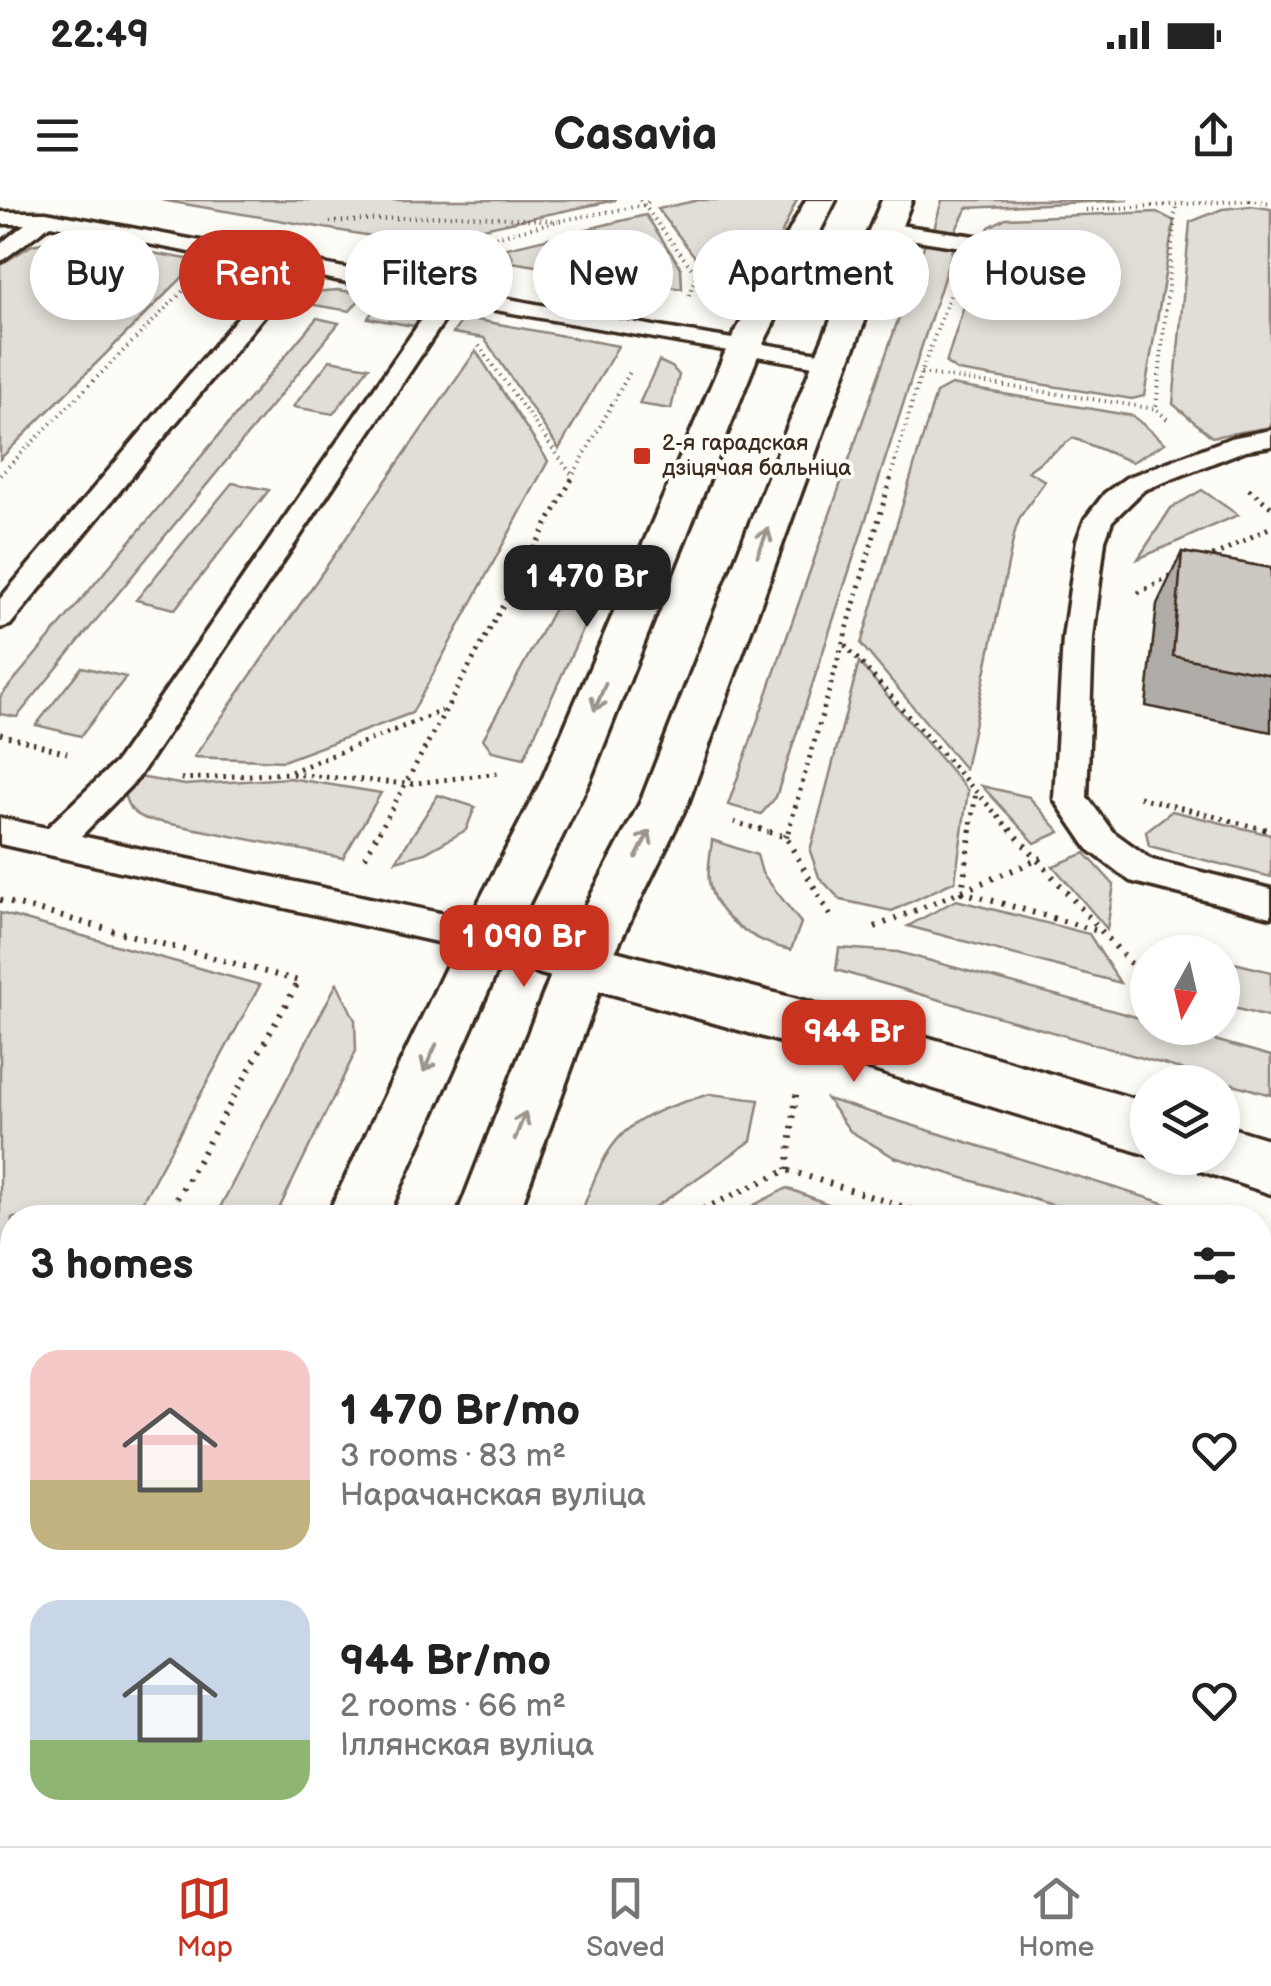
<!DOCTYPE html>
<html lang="en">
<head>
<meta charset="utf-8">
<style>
  body { margin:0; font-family:"Balsamiq Sans",sans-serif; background:#f6f6f6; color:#222; height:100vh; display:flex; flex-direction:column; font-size:38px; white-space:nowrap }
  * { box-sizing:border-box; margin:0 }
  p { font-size:32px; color:#767676 }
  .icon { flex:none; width:55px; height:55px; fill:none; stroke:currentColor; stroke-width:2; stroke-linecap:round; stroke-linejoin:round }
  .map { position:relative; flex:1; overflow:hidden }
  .sheet { position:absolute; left:0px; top:1005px; width:1272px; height:642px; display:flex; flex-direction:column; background:#fff; border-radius:40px 40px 0 0; box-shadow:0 5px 15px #0003 }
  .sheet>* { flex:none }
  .top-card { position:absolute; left:30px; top:30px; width:1212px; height:90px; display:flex; gap:20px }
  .needle { width:65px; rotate:188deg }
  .tools { position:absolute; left:1130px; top:735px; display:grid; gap:20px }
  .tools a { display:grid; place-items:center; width:110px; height:110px; border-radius:50%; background:#fff; box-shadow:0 5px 15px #0003; font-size:50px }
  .price { position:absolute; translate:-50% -85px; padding:0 22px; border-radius:20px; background:#c8321e; color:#fff; font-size:32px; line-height:65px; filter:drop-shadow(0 2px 5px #0008) }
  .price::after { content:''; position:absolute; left:50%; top:60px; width:30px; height:22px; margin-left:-15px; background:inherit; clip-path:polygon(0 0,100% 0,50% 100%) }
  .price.current { background:#222; color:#fff }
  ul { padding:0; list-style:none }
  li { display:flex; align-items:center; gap:30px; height:250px; padding:0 30px }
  li span { display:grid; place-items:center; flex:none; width:280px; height:200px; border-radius:30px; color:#555 }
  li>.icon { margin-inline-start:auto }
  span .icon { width:120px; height:120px; fill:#fffc; stroke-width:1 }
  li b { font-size:42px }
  h2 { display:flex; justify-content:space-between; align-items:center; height:120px; padding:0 30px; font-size:42px }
  .pill { padding:0 35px; border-radius:45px; background:#fff; box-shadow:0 5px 15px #0003; font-size:35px; line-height:90px }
  .pill.current { background:#c8321e; color:#fff }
  .status { display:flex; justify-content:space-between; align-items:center; height:70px; padding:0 50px; background:#fff; direction:ltr }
  .status svg { height:28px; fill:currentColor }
  header { display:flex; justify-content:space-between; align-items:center; height:130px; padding:0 30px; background:#fff; font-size:45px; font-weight:800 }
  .menu { display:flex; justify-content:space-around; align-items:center; height:140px; border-top:2px solid #e0e0e0; background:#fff; font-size:28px; color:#767676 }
  .menu a { display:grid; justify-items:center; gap:5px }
  .menu .current { color:#c8321e }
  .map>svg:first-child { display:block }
  .green { fill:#e1ded7; stroke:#8e847a; stroke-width:2.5 }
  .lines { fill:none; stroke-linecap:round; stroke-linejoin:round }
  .service-casing { stroke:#3b2a1e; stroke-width:7 }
  .tertiary-casing { stroke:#3b2a1e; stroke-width:7 }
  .secondary-casing { stroke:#3b2a1e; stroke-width:7 }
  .path-far3 { stroke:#3b2a1e; stroke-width:4; stroke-dasharray:1 5; stroke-linecap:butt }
  .path-far2 { stroke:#3b2a1e; stroke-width:5; stroke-dasharray:2.5 6; stroke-linecap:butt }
  .path-far1 { stroke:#3b2a1e; stroke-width:6; stroke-dasharray:2.5 8; stroke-linecap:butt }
  .path { stroke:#3b2a1e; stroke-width:8; stroke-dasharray:4 10; stroke-linecap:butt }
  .service { fill:#fdfcf7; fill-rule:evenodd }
  .tertiary { fill:#fdfcf7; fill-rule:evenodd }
  .secondary { fill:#fdfcf7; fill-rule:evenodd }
  .tree { fill:#a9a199 }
  .wall { fill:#b0aca7; stroke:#3b2a1e; stroke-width:2.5 }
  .building { fill:#cdc8c2; stroke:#3b2a1e; stroke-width:2.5 }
  .oneway { stroke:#9c938a }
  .poi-dot { fill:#c8321e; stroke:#fdfcf7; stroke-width:4 }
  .labels { text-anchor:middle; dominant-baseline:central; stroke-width:8; stroke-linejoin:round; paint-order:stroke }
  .far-poi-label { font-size:22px; fill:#3b2a1e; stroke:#fdfcf7; text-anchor:start }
</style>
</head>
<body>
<div class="status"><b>22:49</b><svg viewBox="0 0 49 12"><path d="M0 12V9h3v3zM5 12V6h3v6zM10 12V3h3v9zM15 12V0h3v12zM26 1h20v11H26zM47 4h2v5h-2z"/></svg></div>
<header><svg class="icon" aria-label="menu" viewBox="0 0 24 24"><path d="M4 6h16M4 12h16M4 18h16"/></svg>Casavia<svg class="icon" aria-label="share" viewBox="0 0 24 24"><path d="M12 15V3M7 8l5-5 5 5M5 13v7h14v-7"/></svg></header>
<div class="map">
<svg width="1271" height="1646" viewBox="0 0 1271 1646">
  <rect width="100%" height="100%" fill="#fdfcf7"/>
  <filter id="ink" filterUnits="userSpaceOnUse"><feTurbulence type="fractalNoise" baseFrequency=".01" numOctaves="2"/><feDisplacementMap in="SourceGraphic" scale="20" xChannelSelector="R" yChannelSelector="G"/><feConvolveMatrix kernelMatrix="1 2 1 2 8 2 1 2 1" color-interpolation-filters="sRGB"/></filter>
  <g filter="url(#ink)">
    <!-- green -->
    <g class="green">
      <polygon points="161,0 616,0 412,43"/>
      <path d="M699 0H797C776 42 764 93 713 102L709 75 658 9Z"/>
      <polygon points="942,0 1128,0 967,8 954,33 934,29"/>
      <polygon points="1251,6 1271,9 1271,227 1212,237 1173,204 1190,22 1222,9"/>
      <polygon points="1157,12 1174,21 1144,196 1132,199 958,171 946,163 989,27 1006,18"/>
      <polygon points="646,15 681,68 682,89 474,56"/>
      <polygon points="65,38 199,61 0,259 0,65 32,45"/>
      <polygon points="925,43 952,48 951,56 776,597 761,614 728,605"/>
      <polygon points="338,90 364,94 350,111 278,99 297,93"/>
      <polygon points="383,96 423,111 414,126 368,118"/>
      <polygon points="317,118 339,123 17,517 0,514 0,497"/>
      <polygon points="477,120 618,146 559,249 484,138 453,133 461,122"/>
      <polygon points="476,151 548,261 412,513 283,561 194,557"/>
      <polygon points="330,160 369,167 333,214 293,207"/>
      <polygon points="659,161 672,167 679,175 671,209 639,204"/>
      <polygon points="951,185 1133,216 1165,243 1132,262 1073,238 1028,271 1045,281 1020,317 1015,331 965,569 861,444 936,193"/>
      <polygon points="232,283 269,290 175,409 136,400"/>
      <polygon points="1202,290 1238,315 1138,359 1171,308"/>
      <polygon points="595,356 614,361 524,558 492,551 483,539 580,361"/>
      <polygon points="859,462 968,591 955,681 892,711 841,700 819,677 810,651"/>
      <polygon points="82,467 126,477 81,536 36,525"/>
      <path d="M133 576 185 585 289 578 381 593 343 658 146 619C130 612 126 605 123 588Z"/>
      <polygon points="982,586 1029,597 1060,632 1035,643"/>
      <polygon points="438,595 475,607 466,630 425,653 396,661"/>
      <polygon points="1172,611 1271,635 1271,677 1149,646 1146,631"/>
      <path d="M712 640 757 655 762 673 801 723 791 750C758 743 714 719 709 681 707 668 711 653 712 640Z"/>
      <polygon points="1085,653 1114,685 1107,729 1053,666"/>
      <polygon points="956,700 1089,734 1120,783 908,726"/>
      <polygon points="0,713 260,785 134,1017 12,1018 12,1219 0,1135"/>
      <polygon points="839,748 898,752 1147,820 1148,828 1172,828 1271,856 1271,895 836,770"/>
      <polygon points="1222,760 1271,772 1271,818 1223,805"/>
      <polygon points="337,783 355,820 356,851 275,1017 215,1017"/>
      <path d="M710 894 759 900 751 941 641 1017H580C610 932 623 919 710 894Z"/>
      <polygon points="827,899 1209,1017 1092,1017 894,957 850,931"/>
      <polygon points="787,988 861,1017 731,1017"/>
      <polygon points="1260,1144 1271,1148 1271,1250 1260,1247"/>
      <polygon points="1260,1516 1271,1519 1271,1638 1260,1634"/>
      <polygon points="500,1635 676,1635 674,1646 497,1646"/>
    </g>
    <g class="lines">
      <!-- service casing -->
      <g class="service-casing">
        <g id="service">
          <polygon points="0,12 46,12 653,126 831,155 843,162 831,169 456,103 138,578 81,636 486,723 499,728 504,738 499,748 486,753 0,644 0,618 47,628 116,562 436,99 305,74 271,107 10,425 0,428 0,399 255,97 283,70 50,25 0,62 0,44 25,24 0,24"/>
          <polygon points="885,23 1078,51 1089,58 1078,65 877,34 874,29 877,24"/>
          <polygon points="1271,230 1271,246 1246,250 1144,290 1112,321 1105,340 1093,438 1087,597 1112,631 1152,660 1271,689 1271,717 1130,681 1088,649 1054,599 1063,438 1077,340 1085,319 1105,293 1126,278 1231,238"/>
          <polygon points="1260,1292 1271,1295 1271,1343 1260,1340"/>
          <polygon points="831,1635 885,1635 883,1646 829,1646"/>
          <polygon points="892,1635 960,1635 964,1646 897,1646"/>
        </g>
      </g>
      <!-- tertiary casing -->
      <g class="tertiary-casing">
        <g id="tertiary">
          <polygon points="486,717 809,802 1148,903 1148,955 809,850 467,753 460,738 467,723"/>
          <polygon points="1222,925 1271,940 1271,994 1201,971 1195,958 1222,958"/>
        </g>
      </g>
      <!-- secondary casing -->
      <g class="secondary-casing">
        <g id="secondary">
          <polygon points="806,0 836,0 761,148 590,580 512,738 387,1018 326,1018 460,738 542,580 727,148"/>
          <polygon points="882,0 912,0 849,162 688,603 610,762 517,1018 456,1018 556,762 640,603 813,162"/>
          <polygon points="29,1635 110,1635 105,1646 24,1646"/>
          <polygon points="211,1635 291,1635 286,1646 206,1646"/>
        </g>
      </g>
      <!-- path-far3 -->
      <g class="path-far3">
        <polyline points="640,0 696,74 689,96"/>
        <polyline points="1249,0 1271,3"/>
        <polyline points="1086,10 1250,0"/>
        <polyline points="330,22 456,15 558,21"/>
        <polyline points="455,47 558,21 645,5 650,0"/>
        <polyline points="479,146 572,275"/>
        <polyline points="921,173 1156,209"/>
        <polyline points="1167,219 1156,209 1176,4"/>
        <polyline points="0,275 184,90"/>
        <polyline points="571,279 630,172"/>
        <polyline points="890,279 921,173 954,84"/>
      </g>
      <!-- path-far2 -->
      <g class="path-far2">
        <polyline points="1249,289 1271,307"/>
        <polyline points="1205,360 1271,327"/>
        <polyline points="1138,393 1176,374"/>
        <polyline points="845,445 1012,632"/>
        <polyline points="0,534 67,553"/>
        <polyline points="292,574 408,584 500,573"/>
        <polyline points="181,579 288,573 442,511"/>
        <polyline points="1139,597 1271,631"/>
        <polyline points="734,622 768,632"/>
        <polyline points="379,632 573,277"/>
        <polyline points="788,632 891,277"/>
        <polyline points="970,632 976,592"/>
      </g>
      <!-- path-far1 -->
      <g class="path-far1">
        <polyline points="759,629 786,637 833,721"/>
        <polyline points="971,629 962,692 1098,731"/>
        <polyline points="1010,629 1148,783"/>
        <polyline points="1264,629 1271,631"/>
        <polyline points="786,637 788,629"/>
        <polyline points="365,657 380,629"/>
        <polyline points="0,700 299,781 166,1018"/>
        <polyline points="875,727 1042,658"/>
        <polyline points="787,970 797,887"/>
        <polyline points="684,1018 787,970 939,1018"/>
      </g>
      <!-- path -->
      <g class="path">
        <polyline points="1260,1118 1271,1121"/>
        <polyline points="0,1312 12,1290"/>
        <polyline points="461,1646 464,1635"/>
      </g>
      <!-- service -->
      <use href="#service" class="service"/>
      <!-- tertiary -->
      <use href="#tertiary" class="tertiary"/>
      <!-- secondary -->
      <use href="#secondary" class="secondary"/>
    </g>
    <!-- trees -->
    <circle class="tree" cx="505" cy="58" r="9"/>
    <!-- wall -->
    <polygon class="wall" points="1182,352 1271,368 1271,532 1146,506 1157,404"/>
    <!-- building -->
    <polygon class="building" points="1182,352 1271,368 1271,475 1173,456"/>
    <!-- one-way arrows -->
    <defs><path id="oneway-shaft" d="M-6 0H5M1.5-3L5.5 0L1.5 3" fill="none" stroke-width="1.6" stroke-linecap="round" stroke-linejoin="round" transform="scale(2.5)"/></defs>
    <g class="oneway">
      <use href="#oneway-shaft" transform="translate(763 342) rotate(-69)"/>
      <use href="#oneway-shaft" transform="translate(600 497) rotate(112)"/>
      <use href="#oneway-shaft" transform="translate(643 644) rotate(-63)"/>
      <use href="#oneway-shaft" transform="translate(430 858) rotate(115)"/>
      <use href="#oneway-shaft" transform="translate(520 926) rotate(-69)"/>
    </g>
  </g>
  <!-- markers -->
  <rect class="poi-dot" x="632" y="246" width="20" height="20" rx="5"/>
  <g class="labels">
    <!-- far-poi labels -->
    <g class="far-poi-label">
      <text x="662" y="243">2-я гарадская<tspan x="662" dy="25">дзіцячая бальніца</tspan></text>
    </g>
  </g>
</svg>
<div class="tools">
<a><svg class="needle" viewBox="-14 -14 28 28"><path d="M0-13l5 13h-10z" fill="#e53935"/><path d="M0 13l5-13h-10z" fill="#767676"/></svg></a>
<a><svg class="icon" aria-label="layers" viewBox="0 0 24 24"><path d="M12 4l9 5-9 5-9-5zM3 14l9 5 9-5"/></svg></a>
</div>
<b class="price current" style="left:587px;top:430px">1 470 Br</b>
<b class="price" style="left:524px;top:790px">1 090 Br</b>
<b class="price" style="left:854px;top:885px">944 Br</b>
<div class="top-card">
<a class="pill">Buy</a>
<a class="pill current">Rent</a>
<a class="pill">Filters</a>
<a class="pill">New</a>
<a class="pill">Apartment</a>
<a class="pill">House</a>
</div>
<section class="sheet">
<h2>3 homes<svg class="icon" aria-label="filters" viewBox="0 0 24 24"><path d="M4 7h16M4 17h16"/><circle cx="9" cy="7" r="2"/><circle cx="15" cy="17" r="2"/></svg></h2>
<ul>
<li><span style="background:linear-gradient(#f6c9c9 65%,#c2b280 0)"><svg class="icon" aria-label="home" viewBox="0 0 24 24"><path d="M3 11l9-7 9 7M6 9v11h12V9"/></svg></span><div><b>1 470 Br/mo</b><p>3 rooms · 83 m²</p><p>Нарачанская вуліца</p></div><svg class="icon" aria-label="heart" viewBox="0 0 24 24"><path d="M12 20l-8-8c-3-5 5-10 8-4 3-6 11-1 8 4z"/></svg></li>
<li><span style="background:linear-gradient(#c9d6e8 70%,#8fb573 0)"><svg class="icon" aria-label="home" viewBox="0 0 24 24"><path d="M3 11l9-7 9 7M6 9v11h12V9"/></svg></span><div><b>944 Br/mo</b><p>2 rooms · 66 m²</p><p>Іллянская вуліца</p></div><svg class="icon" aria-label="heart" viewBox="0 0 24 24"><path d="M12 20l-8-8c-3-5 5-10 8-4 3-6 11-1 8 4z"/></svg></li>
</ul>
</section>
</div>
<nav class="menu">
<a class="current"><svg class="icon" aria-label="map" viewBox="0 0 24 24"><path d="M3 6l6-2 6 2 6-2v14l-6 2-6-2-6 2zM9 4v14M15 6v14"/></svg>Map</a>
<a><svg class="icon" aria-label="saved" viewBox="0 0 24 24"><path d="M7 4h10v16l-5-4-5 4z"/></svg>Saved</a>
<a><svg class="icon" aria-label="home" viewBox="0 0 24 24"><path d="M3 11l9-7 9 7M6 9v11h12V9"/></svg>Home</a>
</nav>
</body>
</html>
